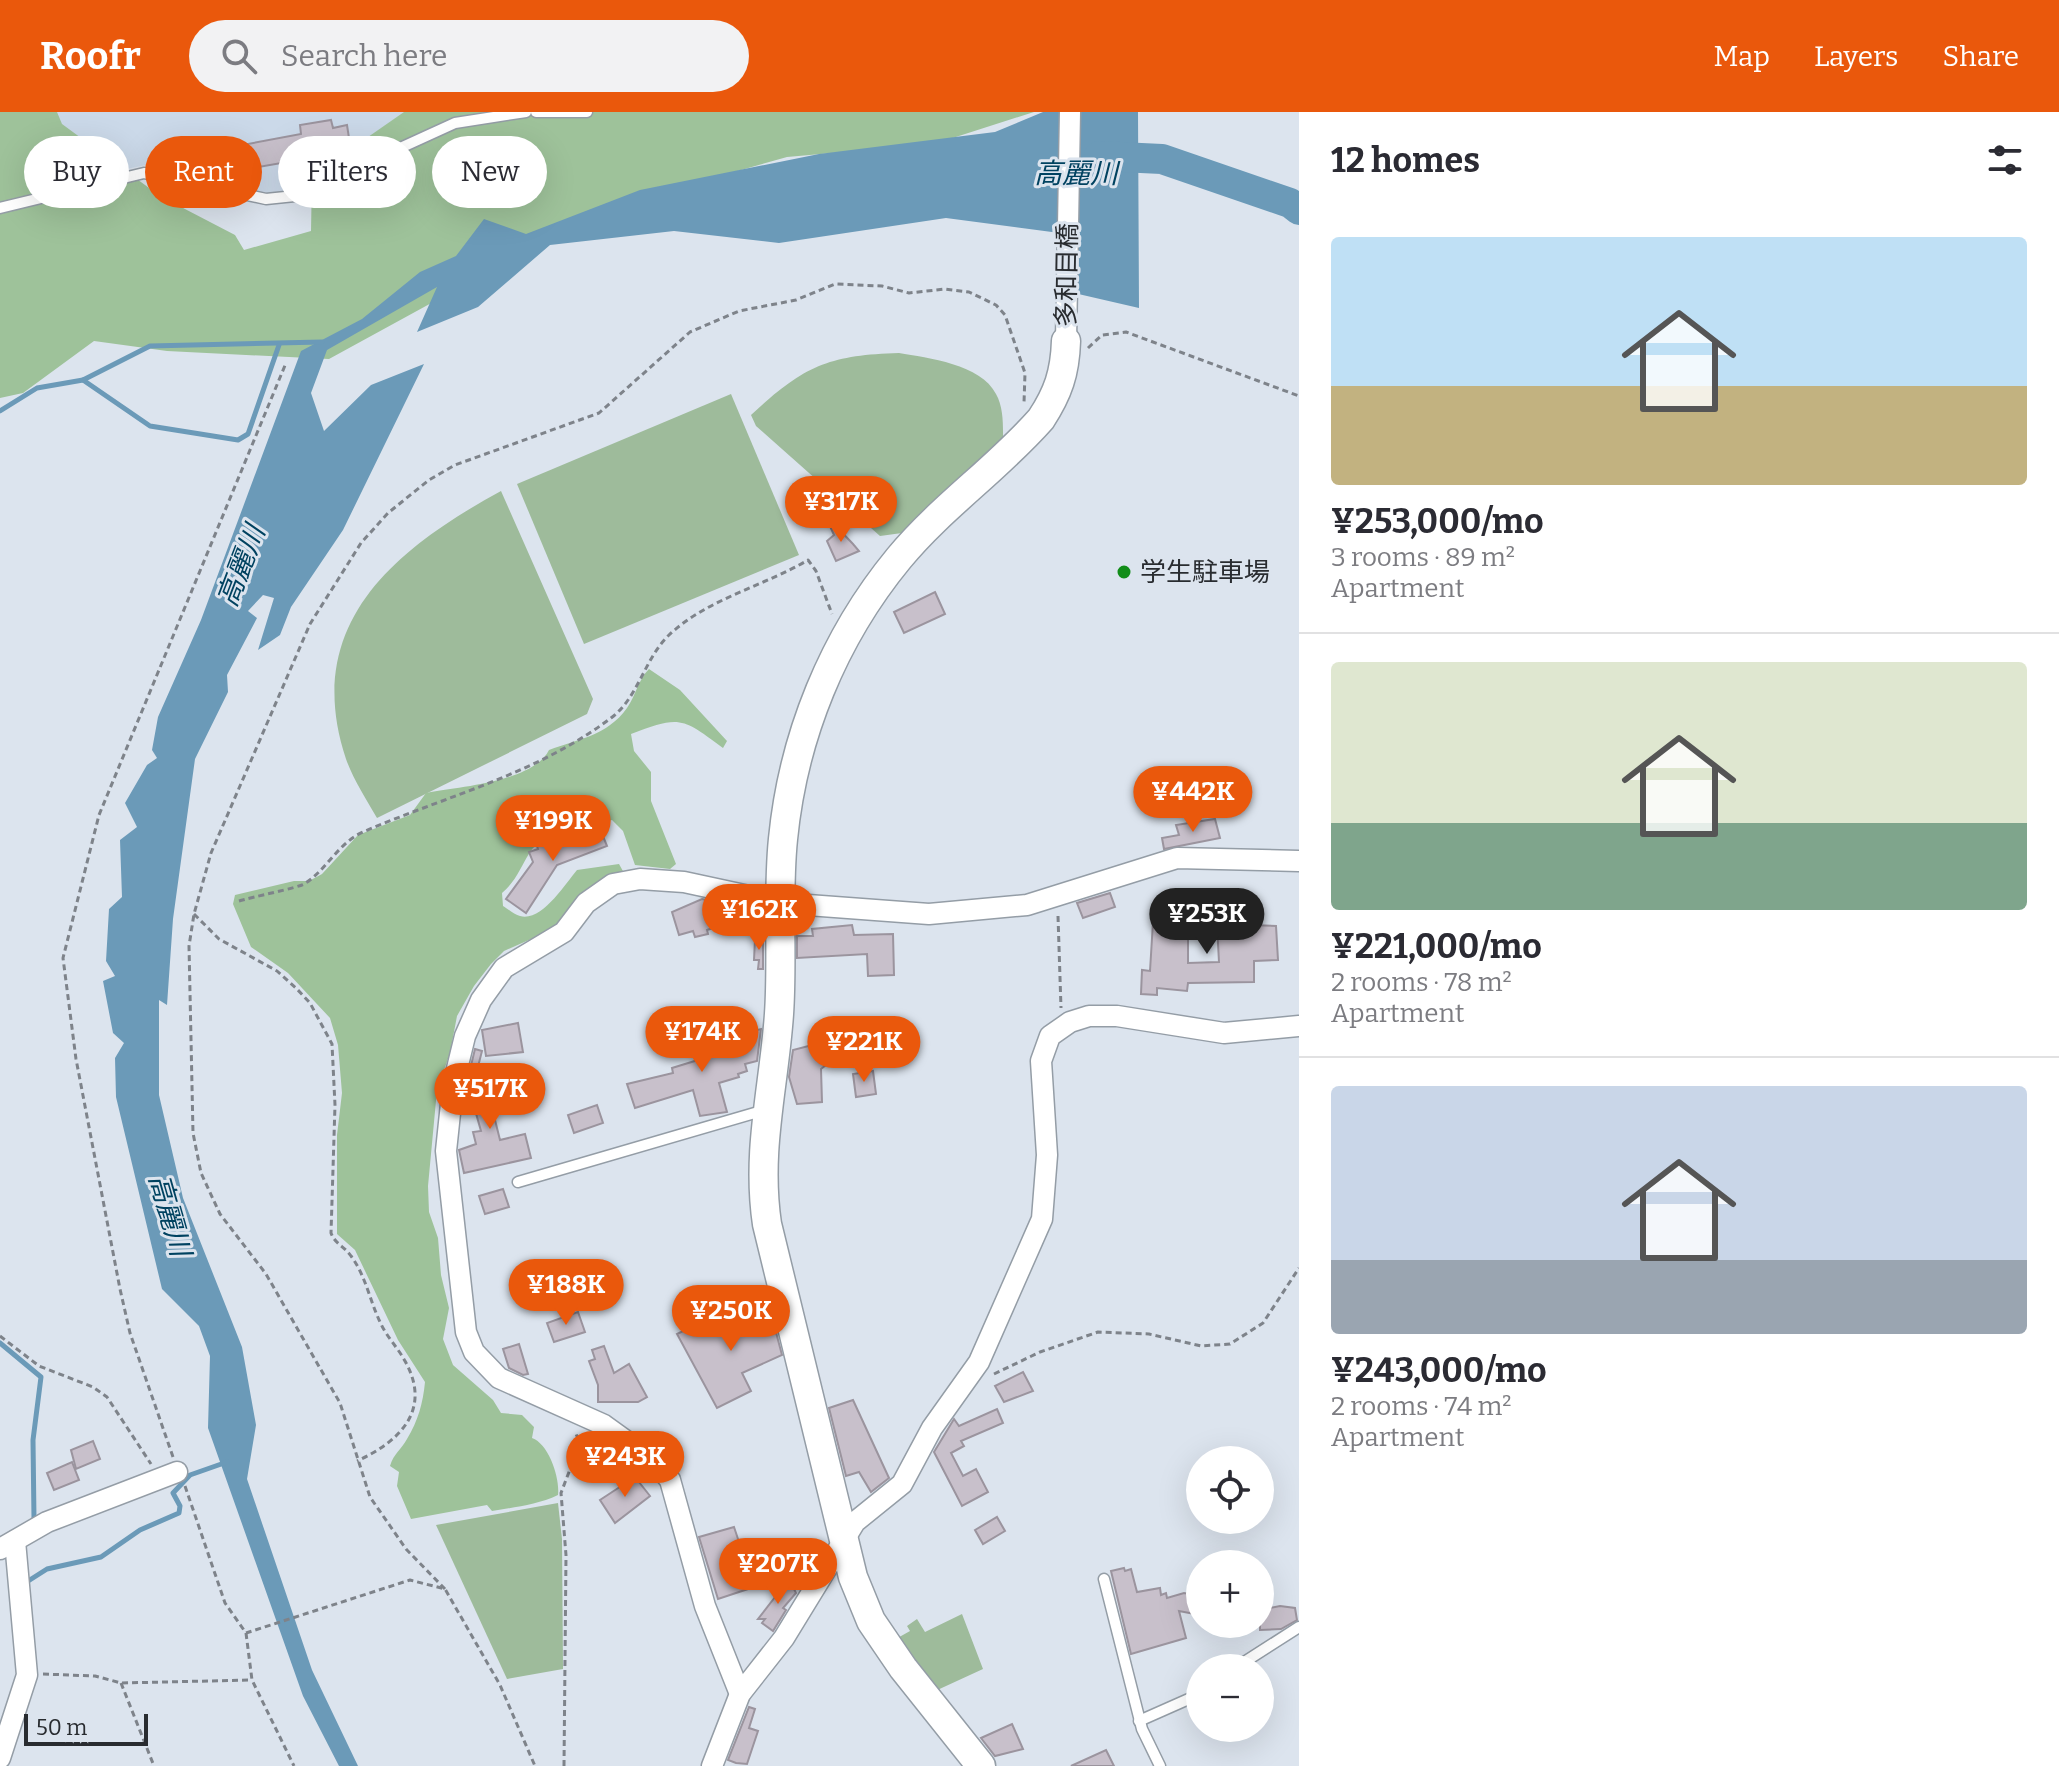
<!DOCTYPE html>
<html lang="en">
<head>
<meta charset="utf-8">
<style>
  body { margin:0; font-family:Bitter,"Noto Sans JP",serif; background:#f2f2f3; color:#2b2b33; height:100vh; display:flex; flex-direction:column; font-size:30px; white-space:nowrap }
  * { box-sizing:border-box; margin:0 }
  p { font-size:26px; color:#7c7c81 }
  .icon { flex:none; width:44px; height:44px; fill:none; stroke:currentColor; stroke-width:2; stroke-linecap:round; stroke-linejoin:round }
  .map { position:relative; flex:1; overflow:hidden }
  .sheet { display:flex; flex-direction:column; background:#fff; width:760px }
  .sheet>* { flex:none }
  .guide { position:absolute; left:24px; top:24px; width:760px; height:72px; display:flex; gap:16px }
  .buttons { position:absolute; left:1186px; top:1334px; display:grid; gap:16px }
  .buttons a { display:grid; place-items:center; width:88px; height:88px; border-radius:50%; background:#fff; box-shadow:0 8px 32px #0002; font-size:40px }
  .scale { position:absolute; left:24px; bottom:20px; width:124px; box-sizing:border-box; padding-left:8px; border:4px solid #292c30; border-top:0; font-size:22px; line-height:28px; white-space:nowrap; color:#292c30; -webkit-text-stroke:6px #dce4ee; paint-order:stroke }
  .price { position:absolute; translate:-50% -68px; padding:0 18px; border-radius:28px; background:#ea580c; color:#fff; font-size:26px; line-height:52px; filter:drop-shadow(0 2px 4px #0008) }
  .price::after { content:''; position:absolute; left:50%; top:48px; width:24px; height:18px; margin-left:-12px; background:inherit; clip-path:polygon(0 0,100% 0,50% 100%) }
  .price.current { background:#222; color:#fff }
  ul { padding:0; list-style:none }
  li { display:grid; align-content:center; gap:16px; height:424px; padding:0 32px }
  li+li { border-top:2px solid #e1e1e2 }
  li span { display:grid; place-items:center; height:248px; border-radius:8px; color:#555 }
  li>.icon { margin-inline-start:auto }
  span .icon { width:144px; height:144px; fill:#fffc; stroke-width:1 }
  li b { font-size:34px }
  h2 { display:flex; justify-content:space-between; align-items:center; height:96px; padding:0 32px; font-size:34px }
  .pill { padding:0 28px; border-radius:36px; background:#fff; box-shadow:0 8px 32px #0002; font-size:28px; line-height:72px }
  .pill.current { background:#ea580c; color:#fff }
  header { display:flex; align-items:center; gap:48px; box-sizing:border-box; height:112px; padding:0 40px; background:#ea580c; color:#fff }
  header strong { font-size:38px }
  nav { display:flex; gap:44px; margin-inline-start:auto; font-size:28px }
  .search { width:560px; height:72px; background:#f2f2f3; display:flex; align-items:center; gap:20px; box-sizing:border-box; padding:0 28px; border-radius:44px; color:#7c7c81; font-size:30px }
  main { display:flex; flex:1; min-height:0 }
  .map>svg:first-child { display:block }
  .built { fill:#cbd9e9 }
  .green { fill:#9ebb9b }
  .forest { fill:#9ec29a }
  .water { fill:#6b9ab8 }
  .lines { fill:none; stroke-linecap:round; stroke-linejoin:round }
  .stream { stroke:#6b9ab8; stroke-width:5 }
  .river { stroke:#6b9ab8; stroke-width:30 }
  .building { fill:#c8c0cb; stroke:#9b949e; stroke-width:2 }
  .lane-casing { stroke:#949da6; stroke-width:13 }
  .street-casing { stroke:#949da6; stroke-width:23 }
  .secondary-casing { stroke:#949da6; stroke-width:31 }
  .path { stroke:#7e838a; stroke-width:3; stroke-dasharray:6 4; stroke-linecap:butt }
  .lane { stroke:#fff; stroke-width:10 }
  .street { stroke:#fff; stroke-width:20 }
  .secondary { stroke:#fff; stroke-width:28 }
  .poi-dot { fill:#128d19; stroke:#dce4ee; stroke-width:3 }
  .labels { text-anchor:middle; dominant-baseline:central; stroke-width:6; stroke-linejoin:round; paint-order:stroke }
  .street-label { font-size:26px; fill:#292c30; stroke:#dce4ee }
  .poi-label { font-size:26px; fill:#292c30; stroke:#dce4ee; text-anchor:start }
  .water-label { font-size:28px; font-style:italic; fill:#004260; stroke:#dce4ee }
</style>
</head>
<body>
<header>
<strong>Roofr</strong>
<div class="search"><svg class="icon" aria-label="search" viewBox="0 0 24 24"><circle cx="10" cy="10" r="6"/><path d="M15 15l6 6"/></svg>Search here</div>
<nav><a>Map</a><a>Layers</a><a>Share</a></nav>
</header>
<main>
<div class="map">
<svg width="1299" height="1654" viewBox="0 0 1299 1654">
  <rect width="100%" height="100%" fill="#dce4ee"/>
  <!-- built -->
  <polygon class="built" points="0,0 491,0 295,79 267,83 160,50 103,62"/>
  <!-- green -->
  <g class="green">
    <path d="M899 241C928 246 981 252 996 282 1004 296 1003 315 1003 332L902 421 880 424 756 314 751 303C803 255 827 243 899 241Z"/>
    <polygon points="731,282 799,443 584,532 517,372"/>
    <path d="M501 379 593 587 587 602 377 706C366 687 353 667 346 647 301 512 395 437 501 379Z"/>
    <polygon points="558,1391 562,1427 563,1557 507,1567 436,1413"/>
    <polygon points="962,1502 983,1557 933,1580 894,1528 910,1519 907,1514 917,1507 925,1520"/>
  </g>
  <!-- forest -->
  <g class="forest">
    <polygon points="0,0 57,0 62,12 160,84 235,123 244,138 311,119 312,64 404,0 1034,0 934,32 787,45 643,86 457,177 329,247 167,239 94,229 23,281 0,286"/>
    <path d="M649 557 680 578 727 629 723 636C682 606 681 603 631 622L634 639 651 660V689L676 752 670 757 635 753 623 719 612 708C589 715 544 719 530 740 520 756 517 768 502 781L503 794C508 797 515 803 520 804 542 810 565 772 577 758L619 752 624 761 586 779 556 816 504 839 491 852 474 874 457 904 450 941 437 978 428 1074 429 1100 438 1126 441 1163 449 1196 443 1227 453 1253 493 1288 501 1301 522 1303 534 1315 532 1326C549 1332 560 1366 558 1383 537 1393 515 1395 492 1399L487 1393 411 1407 397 1374 399 1360 390 1354C394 1341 401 1338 407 1327 418 1309 423 1291 425 1270L398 1228 355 1138 337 1122V1023L342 981 338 933 330 906 288 861 251 835 233 792 235 783 294 769H309L322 762 358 723 410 703 426 681C458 675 533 670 549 638 578 627 607 624 627 596 636 583 638 568 649 557Z"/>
  </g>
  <!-- water -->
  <polygon class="water" points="1043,0 1138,0 1139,196 1074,181 1067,122 946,106 779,131 674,119 550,133 478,195 417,220 437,175 327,238 311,281 324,319 371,273 424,252 343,418 291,495 280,523 258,538 274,486 263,483 248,499 257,506 227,563 228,580 195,647 173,807 167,893 159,888 159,983 183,1086 242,1235 256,1313 247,1367 312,1558 358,1654 339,1654 303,1584 208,1316 210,1244 199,1214 162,1177 116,985 115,946 124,931 113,921 103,869 115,864 106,849 109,797 122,785 120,728 137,715 125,691 147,653 157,646 152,638 158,605 201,508 301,239 362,207 420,160 456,144 484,107 526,122 640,78 819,42 995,20"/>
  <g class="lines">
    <!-- stream -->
    <g class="stream">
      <polyline points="83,268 150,234 322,230"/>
      <polyline points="0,299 37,276 83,268 150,314 238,328 248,322 279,233"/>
      <polyline points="0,1231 41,1265 33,1328 34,1407"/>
      <polyline points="25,1471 47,1457 101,1445 140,1418 179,1401 180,1394 173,1381 190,1363 227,1350"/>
    </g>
    <!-- river -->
    <polyline class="river" points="1099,44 1162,47 1290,91 1299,98"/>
  </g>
  <!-- building -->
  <g class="building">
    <polygon points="331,8 333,16 347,13 351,39 247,57 245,48 240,48 237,34 301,22 300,13"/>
    <polygon points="832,410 853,432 859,439 836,449 827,429 834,423 829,412"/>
    <polygon points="935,480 945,502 904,521 894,500"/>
    <polygon points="1215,707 1220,726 1164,737 1162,726 1179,723 1176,713"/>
    <polygon points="598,712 607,734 557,753 526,801 506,787 533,750 529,740 538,737 537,734"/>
    <polygon points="1110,781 1115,795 1083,806 1077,791"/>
    <polygon points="702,787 763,800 763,815 710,806 713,816 707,818 708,822 695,825 693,819 679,823 672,800"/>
    <polygon points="1153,810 1188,810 1188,851 1219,850 1217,812 1276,814 1278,848 1254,849 1254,870 1188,871 1187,879 1157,876 1157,883 1141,882 1142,858 1150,859"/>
    <polygon points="852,813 854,823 893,822 894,863 868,864 867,842 797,846 797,824 813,824 812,817"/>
    <polygon points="755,827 763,827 763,857 758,857 759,848 754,848"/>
    <polygon points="518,911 523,940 486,944 482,918"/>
    <polygon points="761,917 757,949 745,952 747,959 738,962 739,965 719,971 727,1000 700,1004 693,978 635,996 627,972 673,961 672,956 698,948 694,934"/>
    <polygon points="824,930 830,950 821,957 822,990 797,992 789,965 793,938"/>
    <polygon points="475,937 482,939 472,978 500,973 504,988 491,992 500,1028 525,1022 531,1046 464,1061 459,1038 476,1032 473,1020 481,1019 467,970"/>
    <polygon points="873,959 876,982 856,985 853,962"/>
    <polygon points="597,993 603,1011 574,1021 568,1003"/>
    <polygon points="503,1077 509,1095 485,1102 479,1084"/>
    <polygon points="769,1194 782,1243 742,1261 751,1279 717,1296 677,1222 710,1206 716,1218"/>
    <polygon points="578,1200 585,1220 554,1230 547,1211"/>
    <polygon points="519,1232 528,1262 523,1263 509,1256 503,1237"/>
    <polygon points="604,1234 614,1261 629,1252 647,1285 638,1290 598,1290 598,1273 589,1249 595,1247 592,1238"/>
    <polygon points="1023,1260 1033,1279 1004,1290 995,1274"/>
    <polygon points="853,1288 889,1366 871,1380 859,1360 846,1364 829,1296"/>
    <polygon points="997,1297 1003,1311 961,1329 964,1334 951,1341 963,1364 976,1357 988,1380 962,1394 934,1340 954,1307 959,1314"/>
    <polygon points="93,1329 100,1347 76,1357 71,1338"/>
    <polygon points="72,1350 79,1368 54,1378 47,1361"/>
    <polygon points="635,1365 650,1384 615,1411 600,1388"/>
    <polygon points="997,1405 1005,1419 983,1432 975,1418"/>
    <polygon points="734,1415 754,1475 718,1487 699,1425"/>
    <polygon points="1124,1456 1125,1459 1131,1457 1137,1480 1160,1476 1161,1483 1166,1481 1167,1486 1184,1481 1200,1484 1200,1503 1179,1499 1186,1526 1131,1542 1111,1459"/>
    <polygon points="789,1467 796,1481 783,1496 786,1498 773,1519 762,1511 765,1507 758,1507"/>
    <polygon points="1280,1494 1295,1496 1297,1508 1281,1517 1260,1518 1260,1498"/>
    <polygon points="749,1595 755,1597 749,1616 758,1619 747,1652 736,1651 728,1648"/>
    <polygon points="1012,1612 1023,1637 995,1644 981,1626"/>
    <polygon points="1106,1638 1114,1654 1071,1654"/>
  </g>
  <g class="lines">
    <!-- lane casing -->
    <g class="lane-casing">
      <g id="lane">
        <polyline points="536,0 587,0"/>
        <polyline points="0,96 144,61 266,87 295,84 455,11 526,0"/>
        <polyline points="518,1070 765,998"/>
        <polyline points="1104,1467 1142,1617 1160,1654"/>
        <polyline points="1235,1556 1299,1515"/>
        <polyline points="1139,1609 1200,1582"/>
      </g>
    </g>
    <!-- street casing -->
    <g class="street-casing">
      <g id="street">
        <polyline points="1066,229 1070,0"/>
        <polyline points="0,1437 47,1410 177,1360"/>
        <polyline points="740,1582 705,1494 670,1368 654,1349 604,1313 499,1266 474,1240 466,1220 446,1039 453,973 465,924 481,888 504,856 564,820 586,791 613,772 640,767 684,770 781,791 929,802 1027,793 1177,746 1299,749"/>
        <polyline points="0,1646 27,1563 15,1429"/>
        <polyline points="712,1654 740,1582 784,1526 855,1410 902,1372 932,1316 979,1250 1042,1107 1047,1043 1041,949 1050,924 1070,910 1089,904 1117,904 1224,921 1299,914"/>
      </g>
    </g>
    <!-- secondary casing -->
    <g class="secondary-casing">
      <path id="secondary" d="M981 1654 903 1556 871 1509 853 1465 767 1112C756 1038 774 975 779 902 783 844 777 785 783 727 793 625 833 526 899 446 941 395 997 357 1041 307 1058 281 1065 261 1066 229"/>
    </g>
    <!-- path -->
    <g class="path">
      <polyline points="1088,236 1102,223 1126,220 1299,284"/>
      <path d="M239 789C252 785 297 776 304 772 326 759 338 731 363 720 446 684 537 662 611 606 639 585 644 547 669 523 707 487 764 474 808 448L816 459 832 502"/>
      <path d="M194 802 219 827 277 859 296 876 310 891 332 932 335 993 331 1121C335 1132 344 1134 351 1144 366 1164 370 1190 381 1212 387 1225 398 1236 405 1249 432 1297 401 1329 357 1349"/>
      <polyline points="1058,804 1061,896"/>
      <polyline points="0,1224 39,1254 93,1275 107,1285 151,1352"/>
      <polyline points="994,1262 1040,1240 1098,1220 1149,1222 1201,1234 1230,1232 1263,1211 1299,1156"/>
      <polyline points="173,1345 130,1221 120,1177 76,947 63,846 99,703 286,251"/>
      <polyline points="185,1374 225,1491 246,1521 410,1468 445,1477 500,1573 535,1654"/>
      <polyline points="445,1477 406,1437 370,1385 340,1291 266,1162 220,1102 201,1061 193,1021 189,834 194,802 211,741 310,512 361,431 388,401 429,368 455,353 599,301 690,220 739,199 796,188 835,172 882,174 909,181 945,177 969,180 996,193 1005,203 1025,261 1024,291"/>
      <polyline points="246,1521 252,1568 294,1654"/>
      <polyline points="43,1562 95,1564 121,1571 252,1568"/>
      <polyline points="121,1571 154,1654"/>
      <polyline points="564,1654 566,1443 561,1381 580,1331 576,1322"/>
    </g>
    <!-- lane -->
    <use href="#lane" class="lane"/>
    <!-- street -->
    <use href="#street" class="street"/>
    <!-- secondary -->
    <use href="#secondary" class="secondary"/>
  </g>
  <!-- markers -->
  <circle class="poi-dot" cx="1124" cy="460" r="8"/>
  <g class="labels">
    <!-- street labels -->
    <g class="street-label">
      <text transform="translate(1067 163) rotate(-89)">多和目橋</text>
    </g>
    <!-- poi labels -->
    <g class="poi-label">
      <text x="1140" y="460">学生駐車場</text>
    </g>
    <!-- water labels -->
    <g class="water-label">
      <text x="1076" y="61">高麗川</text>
      <text transform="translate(241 454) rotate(-69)">高麗川</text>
      <text transform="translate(170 1103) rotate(74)">高麗川</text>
    </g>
  </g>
</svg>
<div class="buttons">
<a><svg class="icon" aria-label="locate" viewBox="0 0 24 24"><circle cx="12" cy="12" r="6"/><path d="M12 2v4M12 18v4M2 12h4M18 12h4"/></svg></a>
<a>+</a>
<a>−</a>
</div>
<div class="scale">50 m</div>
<b class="price" style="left:841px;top:432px">¥317K</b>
<b class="price" style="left:1193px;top:722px">¥442K</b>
<b class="price" style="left:553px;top:751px">¥199K</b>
<b class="price" style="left:759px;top:840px">¥162K</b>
<b class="price current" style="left:1207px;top:844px">¥253K</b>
<b class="price" style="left:702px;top:962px">¥174K</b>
<b class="price" style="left:864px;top:972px">¥221K</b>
<b class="price" style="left:490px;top:1019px">¥517K</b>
<b class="price" style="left:566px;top:1215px">¥188K</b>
<b class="price" style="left:731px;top:1241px">¥250K</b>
<b class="price" style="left:625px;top:1387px">¥243K</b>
<b class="price" style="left:778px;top:1494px">¥207K</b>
<div class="guide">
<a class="pill">Buy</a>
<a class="pill current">Rent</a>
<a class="pill">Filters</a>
<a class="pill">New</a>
</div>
</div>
<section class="sheet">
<h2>12 homes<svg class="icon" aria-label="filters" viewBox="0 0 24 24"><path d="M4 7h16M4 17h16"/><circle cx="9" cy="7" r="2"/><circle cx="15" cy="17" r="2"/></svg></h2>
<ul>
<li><span style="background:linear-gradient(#bfe0f5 60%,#c2b280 0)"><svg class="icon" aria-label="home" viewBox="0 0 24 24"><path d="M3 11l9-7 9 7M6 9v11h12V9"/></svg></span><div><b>¥253,000/mo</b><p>3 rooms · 89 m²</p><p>Apartment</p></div></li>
<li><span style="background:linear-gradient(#dfe7d0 65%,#7fa58c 0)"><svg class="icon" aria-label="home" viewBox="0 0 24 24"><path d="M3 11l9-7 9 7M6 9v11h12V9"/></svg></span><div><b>¥221,000/mo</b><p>2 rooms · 78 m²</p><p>Apartment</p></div></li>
<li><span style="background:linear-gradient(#c9d6e8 70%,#9aa5b1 0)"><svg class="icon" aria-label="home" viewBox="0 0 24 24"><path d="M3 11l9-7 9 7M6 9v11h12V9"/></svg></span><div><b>¥243,000/mo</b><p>2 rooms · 74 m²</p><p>Apartment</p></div></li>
</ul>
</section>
</main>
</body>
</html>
